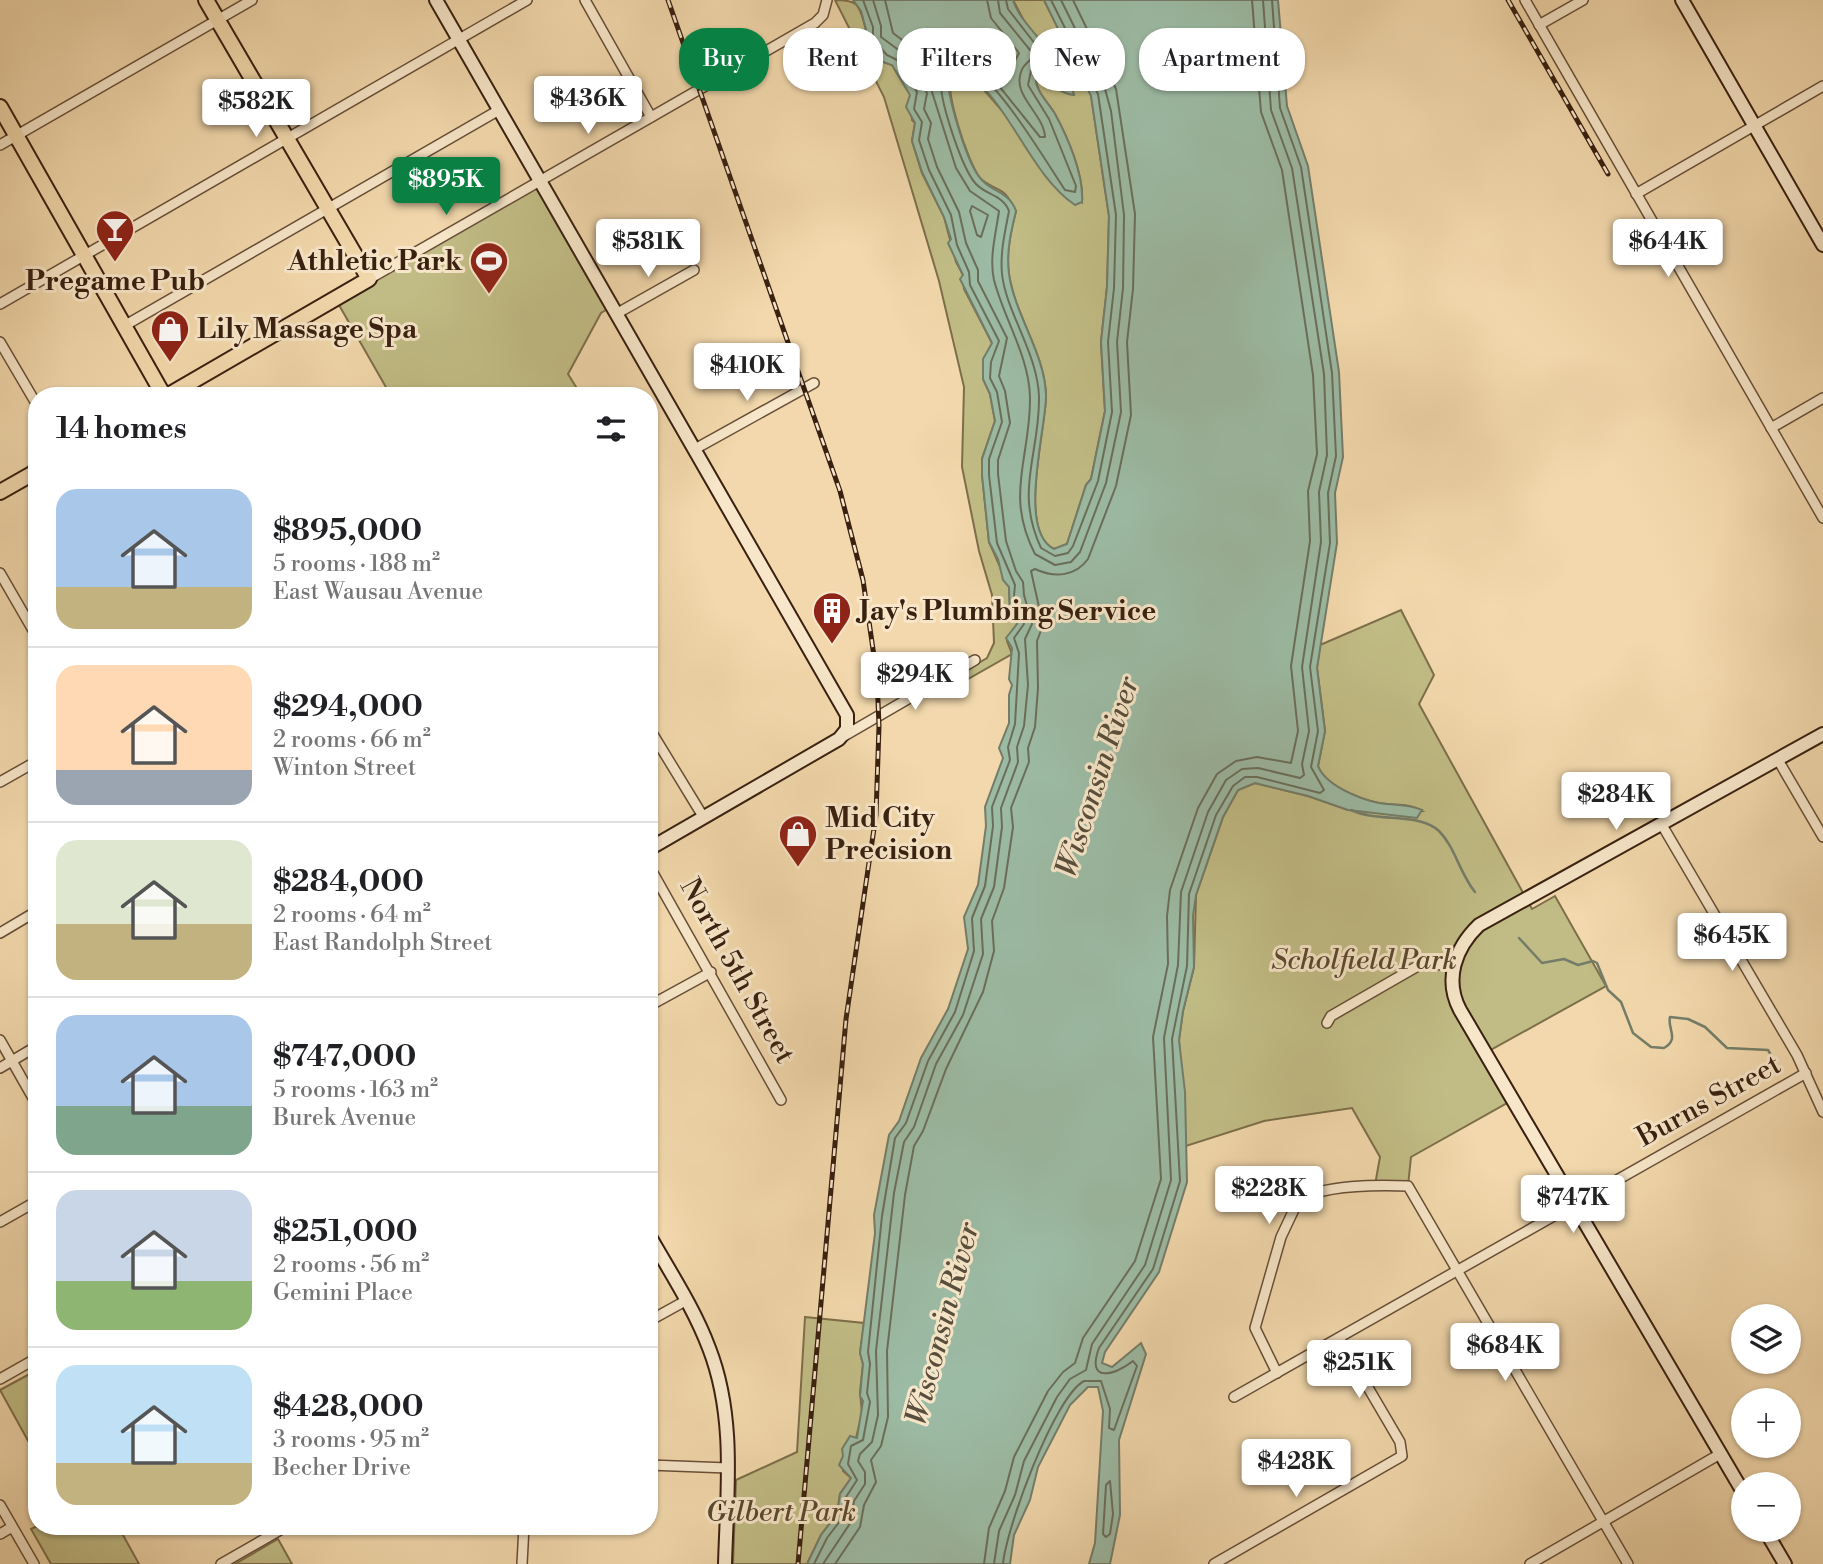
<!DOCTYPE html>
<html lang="en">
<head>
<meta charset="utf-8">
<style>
  body { margin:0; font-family:"Libre Bodoni",serif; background:#f6f6f6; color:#202124; height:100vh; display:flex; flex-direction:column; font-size:26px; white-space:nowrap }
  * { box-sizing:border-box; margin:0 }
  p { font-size:23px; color:#757577 }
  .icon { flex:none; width:38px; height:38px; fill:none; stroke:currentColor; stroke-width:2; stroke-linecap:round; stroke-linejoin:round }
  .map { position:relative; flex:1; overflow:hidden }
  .details { position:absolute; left:28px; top:387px; width:630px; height:1148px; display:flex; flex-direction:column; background:#fff; border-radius:28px; box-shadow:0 2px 5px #0004 }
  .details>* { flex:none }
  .hud { position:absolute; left:679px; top:28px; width:665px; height:63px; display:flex; gap:14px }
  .fabs { position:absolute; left:1731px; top:1304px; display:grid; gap:14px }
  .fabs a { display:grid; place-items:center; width:70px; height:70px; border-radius:50%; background:#fff; box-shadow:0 2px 5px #0004; font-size:35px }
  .price { position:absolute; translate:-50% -60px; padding:0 16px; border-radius:7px; background:#fff; color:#222; font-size:23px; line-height:46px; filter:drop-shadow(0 2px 4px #0008) }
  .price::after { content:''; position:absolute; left:50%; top:42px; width:21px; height:16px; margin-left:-10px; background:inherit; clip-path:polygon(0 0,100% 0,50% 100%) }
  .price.selected { background:#0b8043; color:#fff }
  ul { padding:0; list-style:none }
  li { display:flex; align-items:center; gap:21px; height:175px; padding:0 28px }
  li+li { border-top:2px solid #e0e0e0 }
  li span { display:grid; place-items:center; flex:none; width:196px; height:140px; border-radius:21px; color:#555 }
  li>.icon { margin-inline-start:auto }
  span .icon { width:84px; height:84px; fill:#fffc; stroke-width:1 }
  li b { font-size:30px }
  h2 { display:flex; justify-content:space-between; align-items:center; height:84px; padding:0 28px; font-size:30px }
  .chip { padding:0 24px; border-radius:28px; background:#fff; box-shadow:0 2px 5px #0004; font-size:24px; line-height:63px }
  .chip.selected { background:#0b8043; color:#fff }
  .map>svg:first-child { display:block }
  .green { fill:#c1bc85; stroke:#7d6e4a; stroke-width:2 }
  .water { fill:#9cbba5; stroke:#747d69; stroke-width:2 }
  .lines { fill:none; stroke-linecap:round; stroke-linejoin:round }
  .shore { stroke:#6a6e5a; stroke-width:2 }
  .stream { stroke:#747d69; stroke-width:2.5 }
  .street-casing { stroke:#674e37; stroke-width:12 }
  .secondary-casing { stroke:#392010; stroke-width:16 }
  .primary-casing { stroke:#392010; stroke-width:18 }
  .street { stroke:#f7e6c9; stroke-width:9 }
  .secondary { stroke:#f7e6c9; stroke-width:12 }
  .primary { stroke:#f2d8ac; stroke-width:14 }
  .rail-casing { stroke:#392010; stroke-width:5 }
  .rail { stroke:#f7e6c9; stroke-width:2.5; stroke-dasharray:8; stroke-linecap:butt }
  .labels { text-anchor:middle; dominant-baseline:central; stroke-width:6; stroke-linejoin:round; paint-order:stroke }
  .poi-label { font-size:28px; font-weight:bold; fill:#392010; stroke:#f7e6c9; text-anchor:start }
  .park-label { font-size:28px; font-style:italic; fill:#5b472d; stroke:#f7e6c9 }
  .street-label { font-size:28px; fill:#392010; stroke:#f7e6c9 }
  .water-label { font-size:30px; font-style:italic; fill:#574e3d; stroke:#f7e6c9 }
</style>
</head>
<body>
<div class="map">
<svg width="1823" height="1564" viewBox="0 0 1823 1564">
  <rect width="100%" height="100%" fill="#f2d8ac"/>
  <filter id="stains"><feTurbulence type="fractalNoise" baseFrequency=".00286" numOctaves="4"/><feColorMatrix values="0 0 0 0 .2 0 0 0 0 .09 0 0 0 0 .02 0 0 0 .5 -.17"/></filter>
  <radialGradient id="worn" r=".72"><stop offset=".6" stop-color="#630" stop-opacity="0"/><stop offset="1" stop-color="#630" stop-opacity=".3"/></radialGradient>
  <!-- green -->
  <g class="green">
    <path d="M835 0C861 0 859 6 866 30L863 34 883 62 892 65 911 96 912 120 915 123 912 141 922 173 944 217 956 262 963 275 964 289 992 343 983 379 990 394 995 421 982 459V475L989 542 1009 587 1010 612 1016 617 1017 624 1007 641 1012 654 947 691 942 684 987 658 994 643 992 595 979 551 962 467 964 387 939 281 884 97Z"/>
    <path d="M1013 0H1044L1091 95 1109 216 1107 287 1101 342 1105 411 1091 479 1086 485 1067 544 1054 549C1017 531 1046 429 1046 396 1045 353 1015 316 1009 274 1006 253 1011 231 1016 211 1012 205 1009 197 1004 193 996 187 986 185 980 178 968 163 941 83 952 68L960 67 970 74 1082 202C1084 175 1068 138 1055 114 1048 102 1034 90 1036 76L1043 74 1061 91Z"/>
    <polygon points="538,181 611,307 601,313 568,374 581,395 391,396 335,298"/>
    <path d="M1401 610 1434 675 1419 704 1532 909 1555 896 1606 986 1480 1056 1507 1103 1411 1157 1408 1186 1375 1185 1380 1157 1352 1108 1264 1121 1186 1146 1179 1040 1183 1011 1194 967 1196 895 1223 817 1238 790 1255 783 1308 796 1348 810 1422 811C1407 802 1395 806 1379 803 1359 799 1325 785 1318 766L1325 731 1317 668 1320 645Z"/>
    <polygon points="805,1317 864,1323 860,1353 863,1364 860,1392 862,1413 856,1438 843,1456 843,1471 851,1478 840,1494 837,1514 821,1535 807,1564 733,1564 736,1480 797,1452"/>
    <polygon points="37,1370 37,1457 0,1390"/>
    <polygon points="37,1526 118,1526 139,1564 51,1564 31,1529"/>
    <polygon points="278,1539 292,1564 235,1564"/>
  </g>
  <!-- water -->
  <path class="water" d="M853 0H1013C1021 28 1066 57 1074 95 1060 94 1053 83 1043 74L1036 76C1034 90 1048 102 1055 114 1068 138 1084 175 1082 202L1075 205C1028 173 1010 100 960 67L953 68 948 81C949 101 967 164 981 179 993 193 1009 191 1016 211 1011 231 1006 253 1009 274 1015 316 1045 353 1046 396 1046 429 1017 531 1054 549L1067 544 1086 485 1091 479 1105 411 1101 342 1107 287 1109 216 1091 96 1044 0H1278L1287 106 1308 166 1339 372 1343 457 1335 493 1337 543 1317 668 1325 731 1318 766C1325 785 1359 799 1379 803 1395 806 1407 803 1422 810L1417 818 1348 810 1308 796 1255 783 1238 790 1223 817 1196 895 1193 916 1194 967 1183 1011 1179 1040 1185 1092 1187 1182 1159 1272 1105 1352 1102 1363 1112 1367 1141 1343 1146 1354 1119 1440 1120 1515 1110 1564H1089L1095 1543 1103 1411 1098 1387H1088L1070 1405 1038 1467 1030 1500 1014 1535 1010 1564H807L821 1535 837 1514 840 1494 851 1478 839 1465 843 1456 842 1449 850 1436 857 1438 863 1401 860 1396 863 1364 860 1353 875 1233 874 1215 889 1135 899 1121 921 1058 948 1009 968 949 964 917 978 885 986 826 985 807 1003 758 999 748 1009 723V695L1012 685 1009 679 1012 648 1006 638 1017 624 1016 617 1010 614 1009 587 1003 580 998 559 989 542 982 475V459L995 421 990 394 983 379V359L992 343 960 279 963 275 948 243 951 239 944 217 922 172 912 141 915 123 906 107 910 95 892 65 883 62 878 55 874 56 863 34 866 29 861 11Z"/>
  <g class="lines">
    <!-- shore -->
    <g class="shore">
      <path d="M885 0 893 33 910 46 921 61C929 59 933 49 942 45 977 29 985 63 1008 74L1019 53 991 18 987 0"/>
      <path d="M998 0 1000 13 1034 55C1031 61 1023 64 1021 72 1012 96 1044 114 1045 137H1040L979 61 958 52 945 54 936 64 932 92 956 168 970 191 999 211C996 233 989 258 994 280 1004 319 1029 356 1030 397 1031 457 1004 494 1035 554L1055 565 1071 562 1080 552 1106 483 1121 412 1117 342 1123 288 1124 215 1111 111 1105 89 1061 0"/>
      <path d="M1006 0 1008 9 1050 63 1048 67 1038 66 1031 71 1028 85 1049 119 1076 186 1075 192 1065 190C1041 154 998 79 961 60L949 63C943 69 941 73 941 82 940 102 962 169 976 184 986 195 1003 195 1009 211 1005 232 1000 252 1002 274 1006 312 1038 354 1039 397 1040 454 1014 490 1041 548L1055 556 1068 553 1073 546 1098 481 1112 412 1108 342 1114 288 1116 215 1098 94 1051 0"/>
      <polygon points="972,206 988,215 981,237 977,235 970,211"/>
      <polygon points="1110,1481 1113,1514 1110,1534 1106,1537 1103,1534 1106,1485"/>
      <polyline points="814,1564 827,1538 843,1517 846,1497 857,1480 848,1464 851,1446 863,1440 870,1402 867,1393 870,1364 868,1352 882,1216 895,1138 906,1123 928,1061 955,1012 974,951 972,918 985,886 993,826 992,807 1010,760 1008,747 1015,724 1019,653 1014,638 1024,624 1014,596 1015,585 997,543 989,475 989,459 1002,422 997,392 990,378 991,362 999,341 970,285 969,272 957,245 951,215 929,170 919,140 922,122 914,109 917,92 897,60 887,55 873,40 873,27 863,0"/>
      <polyline points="823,1564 851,1522 854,1501 865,1484 865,1472 858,1461 860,1454 872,1442 878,1415 876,1351 894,1193 904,1142 914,1127 936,1064 963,1015 983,954 981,919 994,887 1002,827 1001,808 1018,762 1017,747 1024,726 1028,685 1025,639 1032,624 1024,595 1023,582 1016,571 1006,541 998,474 998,460 1010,423 1005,391 999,376 1007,338 978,281 978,270 966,243 959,212 937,167 928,139 931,123 924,109 927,93 904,54 881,37 881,26 873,0"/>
      <path d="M835 1564 860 1527 864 1505 876 1482 871 1460 881 1446 888 1417 887 1351 905 1195 914 1146 923 1131 946 1069 983 992 994 951 992 921 1004 888 1013 827 1011 808 1029 762 1028 748 1035 727 1038 688 1037 641 1043 625 1031 571 1035 569C1054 578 1075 577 1088 559L1116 486 1131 415 1127 342 1133 289 1135 214 1116 89 1073 0"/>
      <polyline points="984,1564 989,1528 1005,1491 1014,1457 1048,1391 1063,1372 1075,1363 1083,1338 1135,1261 1161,1179 1153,1037 1168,964 1167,916 1170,890 1198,808 1217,774 1236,761 1257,757 1291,763 1298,731 1291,666 1310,541 1308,491 1317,454 1313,375 1282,170 1261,112 1252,0"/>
      <polyline points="994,1564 999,1531 1015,1495 1024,1461 1057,1397 1070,1379 1086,1370 1092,1344 1145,1265 1171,1180 1164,1038 1178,965 1181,892 1208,812 1226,780 1242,769 1258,768 1300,778 1304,775 1302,764 1309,731 1302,667 1321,542 1319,492 1327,455 1324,374 1292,168 1271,110 1263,0"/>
      <path d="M1003 1564C1006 1529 1054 1397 1084 1381H1101L1110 1409 1109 1428 1114 1430 1137 1366 1133 1361C1114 1376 1086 1383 1099 1348L1153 1269 1180 1181 1172 1039 1187 966 1189 894 1216 815 1233 786 1245 777H1257L1320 793 1324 790 1311 767 1318 731 1310 667 1330 543 1328 493 1336 456 1332 373 1301 167 1280 108 1272 0"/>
    </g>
    <!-- stream -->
    <g class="stream">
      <path d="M1351 810C1379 823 1419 812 1439 831 1455 847 1460 874 1475 892"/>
      <path d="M1519 938 1542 963 1564 959 1578 965 1593 961 1597 963 1608 990 1621 1002 1633 1033 1651 1047 1664 1048C1680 1039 1667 1029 1670 1017L1688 1019 1705 1027 1727 1048 1768 1050 1781 1072"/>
    </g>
    <!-- street casing -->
    <g class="street-casing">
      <g id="street">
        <polyline points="585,0 651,117"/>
        <polyline points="1525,0 1823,518"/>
        <polyline points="1539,25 1583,0"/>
        <polyline points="0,145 252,0"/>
        <polyline points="1636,194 1823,86"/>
        <polyline points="369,279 815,23 823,15 827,0"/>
        <polyline points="0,304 527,0"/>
        <polyline points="616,314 694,270"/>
        <polyline points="124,326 499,110"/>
        <polyline points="0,342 37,405"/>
        <polyline points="441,396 447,396"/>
        <polyline points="1771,428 1823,398"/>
        <polyline points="695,449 814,383"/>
        <polyline points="0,573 37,637"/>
        <polyline points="649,728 704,818"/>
        <polyline points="844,736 975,660"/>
        <polyline points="1778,760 1823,837"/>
        <polyline points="0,782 37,761"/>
        <polyline points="1662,825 1797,1055 1823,1112"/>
        <polyline points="649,866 781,1100"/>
        <polyline points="0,933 37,911"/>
        <polyline points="649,1006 711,972"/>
        <polyline points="1327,1023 1331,1016 1423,963 1454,966"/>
        <polyline points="0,1040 37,1105"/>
        <polyline points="0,1068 37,1046"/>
        <polyline points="0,1222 37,1201"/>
        <polyline points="649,1321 687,1300"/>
        <path d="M1277 1373 1255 1328 1281 1237 1298 1201C1323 1184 1378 1185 1408 1186L1628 1564"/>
        <polyline points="0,1379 37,1358"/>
        <polyline points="1234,1397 1806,1073"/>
        <polyline points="649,1465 728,1468"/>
        <polyline points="0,1505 34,1564"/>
        <polyline points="0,1534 12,1527"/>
        <polyline points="221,1564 287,1526"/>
        <polyline points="522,1564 524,1526"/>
        <polyline points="1214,1564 1402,1456 1400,1442 1339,1338"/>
        <polyline points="1530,1564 1720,1454"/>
      </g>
    </g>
    <!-- secondary casing -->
    <g class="secondary-casing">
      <g id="secondary">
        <polyline points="436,0 847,715 847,729 839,739 649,849"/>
        <polyline points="1682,0 1823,245"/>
        <path d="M649 1235C670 1272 694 1308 709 1348 736 1417 727 1492 725 1564"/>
        <path d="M1743 1492 1460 1010C1444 980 1455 948 1479 925L1823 734"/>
        <polyline points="1765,1530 1785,1564"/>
      </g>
    </g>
    <!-- primary casing -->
    <g class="primary-casing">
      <g id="primary">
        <polyline points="0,107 164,396"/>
        <polyline points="167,396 369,279 206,0"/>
        <polyline points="0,492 37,471"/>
      </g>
    </g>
    <!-- street -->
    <use href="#street" class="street"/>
    <!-- secondary -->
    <use href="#secondary" class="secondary"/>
    <!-- primary -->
    <use href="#primary" class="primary"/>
    <!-- rail casing -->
    <g class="rail-casing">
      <g id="rail">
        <polyline points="668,0 840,491 863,580 877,677 879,726 876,815 846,1019 798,1564"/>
        <polyline points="1508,0 1608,174"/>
      </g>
    </g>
    <!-- rail -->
    <use href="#rail" class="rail"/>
  </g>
  <!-- icons -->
  <defs>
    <g id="bar-pin" transform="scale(2.0125)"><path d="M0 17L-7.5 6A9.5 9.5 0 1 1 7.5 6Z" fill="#8f2418" stroke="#f7e6c9"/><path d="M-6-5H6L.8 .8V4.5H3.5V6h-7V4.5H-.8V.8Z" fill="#fff"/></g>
    <g id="stadium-pin" transform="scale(2.0125)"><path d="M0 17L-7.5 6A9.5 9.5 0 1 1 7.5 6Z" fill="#8f2418" stroke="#f7e6c9"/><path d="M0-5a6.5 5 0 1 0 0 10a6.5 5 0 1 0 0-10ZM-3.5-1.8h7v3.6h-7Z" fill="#fff"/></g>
    <g id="shop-pin" transform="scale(2.0125)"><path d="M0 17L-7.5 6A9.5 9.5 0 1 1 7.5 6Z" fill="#8f2418" stroke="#f7e6c9"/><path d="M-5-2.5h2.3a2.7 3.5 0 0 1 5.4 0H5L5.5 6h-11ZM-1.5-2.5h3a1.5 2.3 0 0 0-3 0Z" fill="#fff"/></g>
    <g id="building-pin" transform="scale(2.0125)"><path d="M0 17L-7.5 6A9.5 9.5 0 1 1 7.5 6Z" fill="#8f2418" stroke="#f7e6c9"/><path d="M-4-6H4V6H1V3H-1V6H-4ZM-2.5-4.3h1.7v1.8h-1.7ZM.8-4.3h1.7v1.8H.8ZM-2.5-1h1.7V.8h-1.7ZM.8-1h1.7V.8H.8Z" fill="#fff"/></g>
  </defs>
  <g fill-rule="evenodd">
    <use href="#bar-pin" x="115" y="229"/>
    <use href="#stadium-pin" x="489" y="261"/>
    <use href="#shop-pin" x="170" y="329"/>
    <use href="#building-pin" x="832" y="611"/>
    <use href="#shop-pin" x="798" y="834"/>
  </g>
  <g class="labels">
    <!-- poi labels -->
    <g class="poi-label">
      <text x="462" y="261" text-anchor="end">Athletic Park</text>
      <text x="115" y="281" text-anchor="middle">Pregame Pub</text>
      <text x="197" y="329">Lily Massage Spa</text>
      <text x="859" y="611">Jay's Plumbing Service</text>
      <text x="825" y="818">Mid City<tspan x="825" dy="32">Precision</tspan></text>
    </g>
    <!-- park labels -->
    <g class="park-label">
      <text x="1364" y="960">Scholfield Park</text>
      <text x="781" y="1512">Gilbert Park</text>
    </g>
    <!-- street labels -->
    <g class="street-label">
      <text transform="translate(737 971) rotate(61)">North 5th Street</text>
      <text transform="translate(1709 1101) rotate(-29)">Burns Street</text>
    </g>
    <!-- water labels -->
    <g class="water-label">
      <text transform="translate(1098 777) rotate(-72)">Wisconsin River</text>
      <text transform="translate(943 1324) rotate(-75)">Wisconsin River</text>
    </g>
  </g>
  <rect width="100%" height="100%" filter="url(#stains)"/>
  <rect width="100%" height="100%" fill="url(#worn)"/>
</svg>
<div class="fabs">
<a><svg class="icon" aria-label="layers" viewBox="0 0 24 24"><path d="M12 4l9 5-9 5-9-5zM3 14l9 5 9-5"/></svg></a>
<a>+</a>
<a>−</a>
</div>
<b class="price" style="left:588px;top:136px">$436K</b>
<b class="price" style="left:256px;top:139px">$582K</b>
<b class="price selected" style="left:446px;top:217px">$895K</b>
<b class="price" style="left:648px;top:279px">$581K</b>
<b class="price" style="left:1668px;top:279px">$644K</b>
<b class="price" style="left:747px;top:403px">$410K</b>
<b class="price" style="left:915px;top:712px">$294K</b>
<b class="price" style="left:1616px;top:832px">$284K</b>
<b class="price" style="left:1732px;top:973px">$645K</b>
<b class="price" style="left:1269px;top:1226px">$228K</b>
<b class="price" style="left:1573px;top:1235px">$747K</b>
<b class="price" style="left:1505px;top:1383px">$684K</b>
<b class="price" style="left:1359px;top:1400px">$251K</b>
<b class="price" style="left:1296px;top:1499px">$428K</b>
<div class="hud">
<a class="chip selected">Buy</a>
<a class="chip">Rent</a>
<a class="chip">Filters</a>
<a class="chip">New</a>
<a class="chip">Apartment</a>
</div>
<section class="details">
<h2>14 homes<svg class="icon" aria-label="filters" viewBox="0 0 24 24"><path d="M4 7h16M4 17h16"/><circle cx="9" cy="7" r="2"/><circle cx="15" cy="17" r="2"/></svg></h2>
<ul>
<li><span style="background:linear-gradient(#a9c7e8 70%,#c2b280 0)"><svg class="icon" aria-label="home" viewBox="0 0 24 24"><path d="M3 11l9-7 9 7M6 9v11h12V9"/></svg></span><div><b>$895,000</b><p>5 rooms · 188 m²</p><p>East Wausau Avenue</p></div></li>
<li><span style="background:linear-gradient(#ffd9b3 75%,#9aa5b1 0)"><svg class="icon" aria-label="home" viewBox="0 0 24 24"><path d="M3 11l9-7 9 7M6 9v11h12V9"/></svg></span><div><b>$294,000</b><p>2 rooms · 66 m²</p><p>Winton Street</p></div></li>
<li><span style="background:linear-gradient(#dfe7d0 60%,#c2b280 0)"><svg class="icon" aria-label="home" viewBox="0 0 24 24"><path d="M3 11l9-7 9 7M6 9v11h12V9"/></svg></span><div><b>$284,000</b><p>2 rooms · 64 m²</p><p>East Randolph Street</p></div></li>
<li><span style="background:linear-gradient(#a9c7e8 65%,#7fa58c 0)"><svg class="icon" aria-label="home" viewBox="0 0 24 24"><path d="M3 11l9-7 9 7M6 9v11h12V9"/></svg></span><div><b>$747,000</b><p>5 rooms · 163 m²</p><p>Burek Avenue</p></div></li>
<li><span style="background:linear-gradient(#c9d6e8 65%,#8fb573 0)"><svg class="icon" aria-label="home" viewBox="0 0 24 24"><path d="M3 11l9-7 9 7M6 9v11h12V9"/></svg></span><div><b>$251,000</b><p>2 rooms · 56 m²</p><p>Gemini Place</p></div></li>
<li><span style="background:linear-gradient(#bfe0f5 70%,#c2b280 0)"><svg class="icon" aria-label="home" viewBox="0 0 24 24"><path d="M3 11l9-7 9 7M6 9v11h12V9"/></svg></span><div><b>$428,000</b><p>3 rooms · 95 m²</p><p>Becher Drive</p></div></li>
</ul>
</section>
</div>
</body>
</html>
